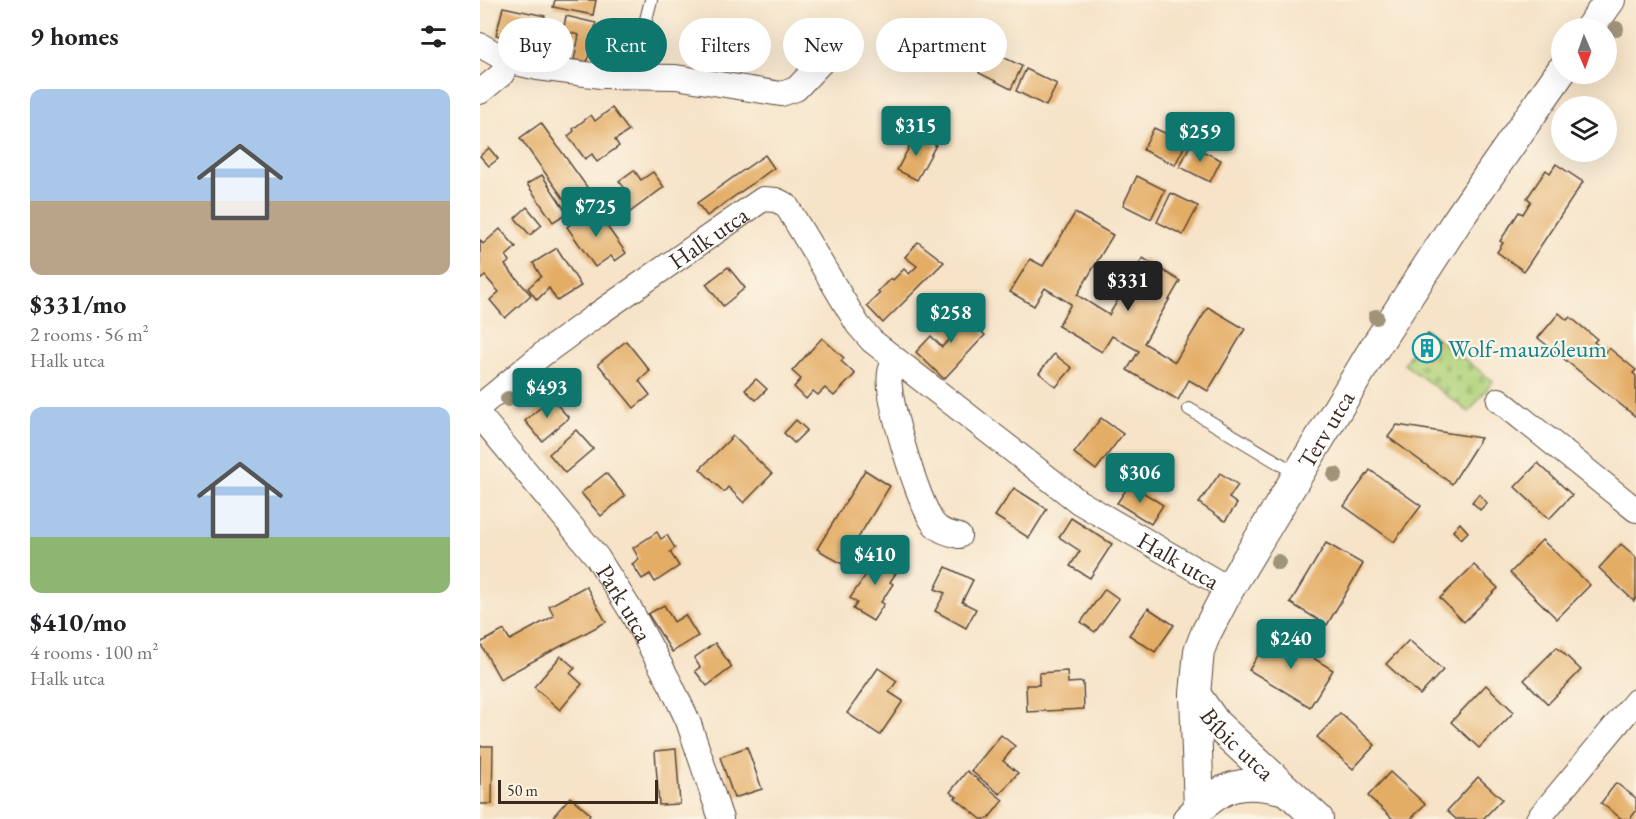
<!DOCTYPE html>
<html lang="en">
<head>
<meta charset="utf-8">
<style>
  body { margin:0; font-family:"EB Garamond",serif; background:#f6f6f6; color:#202124; height:100vh; display:flex; flex-direction:column; font-size:22px; white-space:nowrap }
  * { box-sizing:border-box; margin:0 }
  p { font-size:20px; color:#757577 }
  .icon { flex:none; width:33px; height:33px; fill:none; stroke:currentColor; stroke-width:2; stroke-linecap:round; stroke-linejoin:round }
  .map { position:relative; flex:1; overflow:hidden }
  .details { display:flex; flex-direction:column; background:#fff; width:480px }
  .details>* { flex:none }
  .hud { position:absolute; left:18px; top:18px; width:570px; height:54px; display:flex; gap:12px }
  .needle { width:39px; rotate:178deg }
  .fabs { position:absolute; left:1071px; top:18px; display:grid; gap:12px }
  .fabs a { display:grid; place-items:center; width:66px; height:66px; border-radius:50%; background:#fff; box-shadow:0 6px 24px #0002; font-size:30px }
  .scale { position:absolute; left:18px; bottom:15px; width:160px; box-sizing:border-box; padding-left:6px; border:3px solid #3b2a1e; border-top:0; font-size:16px; line-height:21px; white-space:nowrap; color:#3b2a1e; -webkit-text-stroke:4px #fcf5e5; paint-order:stroke }
  .price { position:absolute; translate:-50% -51px; padding:0 14px; border-radius:6px; background:#0f766e; color:#fff; font-size:20px; line-height:39px; filter:drop-shadow(0 2px 3px #0008) }
  .price::after { content:''; position:absolute; left:50%; top:36px; width:18px; height:14px; margin-left:-9px; background:inherit; clip-path:polygon(0 0,100% 0,50% 100%) }
  .price.selected { background:#222; color:#fff }
  ul { padding:0; list-style:none }
  li { display:grid; align-content:center; gap:12px; height:318px; padding:0 30px }
  li span { display:grid; place-items:center; height:186px; border-radius:12px; color:#555 }
  li>.icon { margin-inline-start:auto }
  span .icon { width:108px; height:108px; fill:#fffc; stroke-width:1 }
  li b { font-size:26px }
  h2 { display:flex; justify-content:space-between; align-items:center; height:72px; padding:0 30px; font-size:26px }
  .tag { padding:0 21px; border-radius:27px; background:#fff; box-shadow:0 6px 24px #0002; font-size:21px; line-height:54px }
  .tag.selected { background:#0f766e; color:#fff }
  main { display:flex; flex:1; min-height:0 }
  .map>svg:first-child { display:block }
  .cemetery { fill:url(#cemetery-stones); stroke:#767e4d; stroke-width:1.5 }
  .building { fill:#e4ad66 }
  .lines { fill:none; stroke-linecap:round; stroke-linejoin:round }
  .service-casing { stroke:#574638; stroke-width:14 }
  .minor-casing { stroke:#574638; stroke-width:26 }
  .tertiary-casing { stroke:#574638; stroke-width:32 }
  .service { stroke:#fff; stroke-width:12 }
  .minor { stroke:#fff; stroke-width:24 }
  .tertiary { stroke:#fff; stroke-width:30 }
  .tree { fill:#9f9478 }
  .labels { text-anchor:middle; dominant-baseline:central; stroke-width:4.5; stroke-linejoin:round; paint-order:stroke }
  .street-label { font-size:24px; fill:#3b2a1e; stroke:#fcf5e5 }
  .culture-label { font-size:24px; fill:#0d838f; stroke:#fcf5e5; text-anchor:start }
</style>
</head>
<body>
<main>
<section class="details">
<h2>9 homes<svg class="icon" aria-label="filters" viewBox="0 0 24 24"><path d="M4 7h16M4 17h16"/><circle cx="9" cy="7" r="2"/><circle cx="15" cy="17" r="2"/></svg></h2>
<ul>
<li><span style="background:linear-gradient(#a9c7e8 60%,#b9a48a 0)"><svg class="icon" aria-label="home" viewBox="0 0 24 24"><path d="M3 11l9-7 9 7M6 9v11h12V9"/></svg></span><div><b>$331/mo</b><p>2 rooms · 56 m²</p><p>Halk utca</p></div></li>
<li><span style="background:linear-gradient(#a9c7e8 70%,#8fb573 0)"><svg class="icon" aria-label="home" viewBox="0 0 24 24"><path d="M3 11l9-7 9 7M6 9v11h12V9"/></svg></span><div><b>$410/mo</b><p>4 rooms · 100 m²</p><p>Halk utca</p></div></li>
</ul>
</section>
<div class="map">
<svg width="1156" height="819" viewBox="0 0 1156 819">
  <defs>
    <pattern id="cemetery-stones" width="16" height="16" patternUnits="userSpaceOnUse" patternTransform="scale(1.5)"><rect width="16" height="16" fill="#b1d37c"/><path d="M2 7V4a2 2 0 0 1 4 0v3zM10 15v-3a2 2 0 0 1 4 0v3z" fill="#99b56b"/></pattern>
  </defs>
  <rect width="100%" height="100%" fill="#fcf5e5"/>
  <filter id="ink" filterUnits="userSpaceOnUse"><feTurbulence type="fractalNoise" baseFrequency=".0167" numOctaves="2"/><feDisplacementMap in="SourceGraphic" scale="12" xChannelSelector="R" yChannelSelector="G"/><feConvolveMatrix kernelMatrix="1 2 1 2 8 2 1 2 1" color-interpolation-filters="sRGB"/></filter>
  <filter id="wash" filterUnits="userSpaceOnUse"><feTurbulence type="fractalNoise" baseFrequency=".008" numOctaves="4" result="noise"/><feDisplacementMap in="SourceGraphic" scale="24" xChannelSelector="R" yChannelSelector="G"/><feGaussianBlur stdDeviation="1.35" result="paint"/><feColorMatrix in="noise" values="0 0 0 0 0 0 0 0 0 0 0 0 0 0 0 0 0 1.4 0 .05"/><feComposite in="paint" operator="in"/></filter>
  <g filter="url(#wash)">
    <rect width="100%" height="100%" fill="#f6e3c8"/>
    <!-- cemetery -->
    <polygon class="cemetery" points="945,329 1013,381 989,412 924,364"/>
    <g id="blocks">
      <!-- building -->
      <g class="building">
        <polygon points="75,0 116,0 113,15 73,7"/>
        <polygon points="23,7 65,16 58,45 16,35"/>
        <polygon points="86,16 116,23 107,62 94,60 99,35 83,31"/>
        <polygon points="510,51 542,66 531,89 499,73"/>
        <polygon points="546,69 577,84 566,106 536,91"/>
        <polygon points="132,108 149,131 135,140 139,146 117,162 112,154 105,159 88,136 94,131 93,129 111,115 115,121"/>
        <polygon points="61,123 107,187 86,202 40,138"/>
        <polygon points="674,128 706,143 695,165 663,150"/>
        <polygon points="436,134 456,145 437,180 417,170"/>
        <polygon points="710,145 741,160 730,182 700,167"/>
        <polygon points="9,148 18,159 9,166 0,156"/>
        <polygon points="285,155 294,168 227,216 217,203"/>
        <polygon points="1076,164 1103,182 1044,271 1017,252 1023,243 1020,241 1039,212 1043,214 1051,201 1047,198 1066,170 1070,173"/>
        <polygon points="154,170 161,180 173,172 184,187 146,215 135,200 147,191 139,181"/>
        <polygon points="62,175 87,213 73,222 47,184"/>
        <polygon points="657,176 685,190 671,219 643,205"/>
        <polygon points="691,193 718,206 703,235 677,222"/>
        <polygon points="47,207 62,225 50,235 35,218"/>
        <polygon points="114,208 146,253 135,261 131,256 115,267 87,227"/>
        <polygon points="595,213 633,235 597,295 629,315 663,258 700,281 664,343 695,362 728,307 765,329 728,391 709,380 698,400 647,370 659,351 632,336 622,352 578,326 591,304 565,288 554,306 530,292 550,259 563,266"/>
        <polygon points="20,229 36,247 26,256 30,261 25,265 51,295 25,318 10,300 19,292 5,276 0,280 0,240 3,244"/>
        <polygon points="438,242 464,262 403,323 387,306 400,293 398,291 411,278 413,280 424,269 429,274 437,266 425,257"/>
        <polygon points="77,248 101,286 77,301 69,288 57,300 48,288 61,276 53,263"/>
        <polygon points="248,267 265,288 243,306 226,284"/>
        <polygon points="478,309 505,335 464,379 436,352 451,336 462,347 471,338 460,327"/>
        <polygon points="1079,313 1087,320 1090,317 1117,339 1114,342 1126,352 1129,348 1156,370 1153,373 1156,376 1156,417 1058,338"/>
        <polygon points="948,334 961,344 947,363 934,353"/>
        <polygon points="342,338 364,358 361,361 375,374 354,396 345,388 338,395 333,391 326,399 314,387 321,379 312,371"/>
        <polygon points="146,341 170,371 159,381 170,395 154,408 118,364"/>
        <polygon points="574,354 592,368 576,387 559,373"/>
        <polygon points="276,379 287,389 276,400 265,390"/>
        <polygon points="71,398 89,418 62,441 45,421"/>
        <polygon points="621,418 643,434 616,470 594,453"/>
        <polygon points="316,420 327,430 314,443 304,433"/>
        <polygon points="917,425 962,432 1001,438 972,484 908,437"/>
        <polygon points="96,430 113,449 85,473 69,454"/>
        <polygon points="253,436 292,474 264,503 248,487 244,492 220,469"/>
        <polygon points="1058,463 1092,495 1069,519 1035,487"/>
        <polygon points="385,470 410,486 362,564 337,549"/>
        <polygon points="890,470 941,506 914,542 864,506"/>
        <polygon points="126,473 145,496 121,516 101,493"/>
        <polygon points="740,473 758,485 749,498 757,504 745,521 719,503"/>
        <polygon points="650,484 683,505 671,524 637,503"/>
        <polygon points="534,488 567,509 549,538 515,516"/>
        <polygon points="999,494 1007,503 1000,510 992,502"/>
        <polygon points="591,518 632,544 610,578 590,566 600,551 579,537"/>
        <polygon points="980,523 988,532 981,539 973,531"/>
        <polygon points="177,532 181,539 187,535 195,548 190,552 199,566 175,582 170,574 162,579 152,564 159,559 153,548"/>
        <polygon points="1062,540 1110,585 1077,619 1030,573"/>
        <polygon points="846,543 883,564 847,625 810,603"/>
        <polygon points="1141,544 1156,557 1156,598 1154,601 1119,568"/>
        <polygon points="402,551 422,564 410,582 413,584 401,602 404,604 393,621 373,609 377,603 370,598"/>
        <polygon points="994,565 1018,588 984,622 960,598"/>
        <polygon points="466,567 493,580 482,602 496,609 486,628 455,611 465,593 455,589"/>
        <polygon points="106,586 126,622 20,679 0,643 24,630 30,640 74,616 69,606"/>
        <polygon points="625,589 639,599 615,632 601,622"/>
        <polygon points="184,605 194,622 205,615 218,636 192,652 168,614"/>
        <polygon points="668,608 694,625 675,652 649,635"/>
        <polygon points="792,633 853,670 830,707 769,670"/>
        <polygon points="929,640 963,670 940,695 906,664"/>
        <polygon points="235,643 252,667 227,686 215,671 220,667 214,658"/>
        <polygon points="1077,647 1101,670 1068,704 1044,680"/>
        <polygon points="81,656 95,668 90,673 102,684 80,710 54,687"/>
        <polygon points="398,668 417,681 409,692 423,701 400,735 367,713"/>
        <polygon points="587,671 588,683 603,682 604,709 547,712 546,685 559,685 559,673"/>
        <polygon points="1006,685 1034,712 999,748 971,722"/>
        <polygon points="860,713 895,745 873,769 837,737"/>
        <polygon points="521,735 535,746 523,761 538,773 520,794 491,771"/>
        <polygon points="0,746 13,746 12,804 0,804"/>
        <polygon points="267,747 282,789 254,798 240,757"/>
        <polygon points="196,749 200,804 179,805 175,751"/>
        <polygon points="487,771 523,800 508,819 501,819 475,798 477,797 470,792"/>
        <polygon points="910,772 945,804 931,819 913,819 888,796"/>
        <polygon points="998,777 1022,799 1003,819 976,819 967,811"/>
        <polygon points="1136,783 1156,798 1156,811 1150,819 1142,819 1121,803"/>
        <polygon points="90,797 110,814 107,819 71,819"/>
      </g>
    </g>
  </g>
  <g filter="url(#ink)">
    <use href="#blocks" fill-opacity="0" stroke="#574638" stroke-width="1.5"/>
    <g class="lines">
      <!-- service casing -->
      <g class="service-casing">
        <g id="service">
          <polyline points="151,78 171,0"/>
          <polyline points="709,409 817,474"/>
        </g>
      </g>
      <!-- minor casing -->
      <g class="minor-casing">
        <g id="minor">
          <polyline points="0,45 28,61 58,68 121,76 196,77 301,94 316,89 356,47"/>
          <polyline points="0,92 22,74 28,61"/>
          <path d="M415 360C413 364 410 369 410 373 405 396 439 505 454 524 461 532 469 533 479 536"/>
          <polyline points="1019,400 1156,510"/>
          <path id="s1" d="M0 406 63 354 115 316 283 199 296 200 306 205 378 325 392 341 599 502 749 589"/>
          <path id="s2" d="M0 416 117 557 151 611 191 685 208 721 241 819"/>
          <polyline points="1058,819 1156,701"/>
        </g>
      </g>
      <!-- tertiary casing -->
      <g class="tertiary-casing">
        <g id="tertiary">
          <polyline points="1110,28 1130,0"/>
          <path id="s3" d="M715 694 736 724 838 819"/>
          <path id="s4" d="M719 809 715 694 719 651 726 633 749 589 890 355 977 221 1082 70"/>
          <path d="M708 819C743 785 758 778 806 790"/>
        </g>
      </g>
      <!-- service -->
      <use href="#service" class="service"/>
      <!-- minor -->
      <use href="#minor" class="minor"/>
      <!-- tertiary -->
      <use href="#tertiary" class="tertiary"/>
    </g>
    <!-- trees -->
    <g class="tree">
      <circle cx="1136" cy="29" r="8"/>
      <circle cx="896" cy="317" r="8"/>
      <circle cx="28" cy="399" r="8"/>
      <circle cx="855" cy="475" r="8"/>
      <circle cx="798" cy="562" r="8"/>
    </g>
  </g>
  <!-- icons -->
  <defs>
    <g id="building-ring" transform="scale(1.5)"><circle r="9.5" fill="#fcf5e5" stroke="#0f9aa8" stroke-width="1.5"/><path d="M-4-6H4V6H1V3H-1V6H-4ZM-2.5-4.3h1.7v1.8h-1.7ZM.8-4.3h1.7v1.8H.8ZM-2.5-1h1.7V.8h-1.7ZM.8-1h1.7V.8H.8Z" fill="#0f9aa8"/></g>
  </defs>
  <g fill-rule="evenodd">
    <use href="#building-ring" x="947" y="348"/>
  </g>
  <g class="labels">
    <!-- street labels -->
    <g class="street-label">
      <text stroke="none"><textPath href="#s1" startOffset="284">Halk utca</textPath></text>
      <text stroke="none"><textPath href="#s4" startOffset="414">Terv utca</textPath></text>
      <text stroke="none"><textPath href="#s1" startOffset="914">Halk utca</textPath></text>
      <text stroke="none"><textPath href="#s2" startOffset="237">Park utca</textPath></text>
      <text stroke="none"><textPath href="#s3" startOffset="66">Bíbic utca</textPath></text>
    </g>
    <!-- culture labels -->
    <g class="culture-label">
      <text x="968" y="348">Wolf-mauzóleum</text>
    </g>
  </g>
</svg>
<div class="fabs">
<a><svg class="needle" viewBox="-14 -14 28 28"><path d="M0-13l5 13h-10z" fill="#e53935"/><path d="M0 13l5-13h-10z" fill="#757577"/></svg></a>
<a><svg class="icon" aria-label="layers" viewBox="0 0 24 24"><path d="M12 4l9 5-9 5-9-5zM3 14l9 5 9-5"/></svg></a>
</div>
<div class="scale">50 m</div>
<b class="price" style="left:436px;top:157px">$315</b>
<b class="price" style="left:720px;top:163px">$259</b>
<b class="price" style="left:116px;top:238px">$725</b>
<b class="price selected" style="left:648px;top:312px">$331</b>
<b class="price" style="left:471px;top:344px">$258</b>
<b class="price" style="left:67px;top:419px">$493</b>
<b class="price" style="left:660px;top:504px">$306</b>
<b class="price" style="left:395px;top:586px">$410</b>
<b class="price" style="left:811px;top:670px">$240</b>
<div class="hud">
<a class="tag">Buy</a>
<a class="tag selected">Rent</a>
<a class="tag">Filters</a>
<a class="tag">New</a>
<a class="tag">Apartment</a>
</div>
</div>
</main>
</body>
</html>
